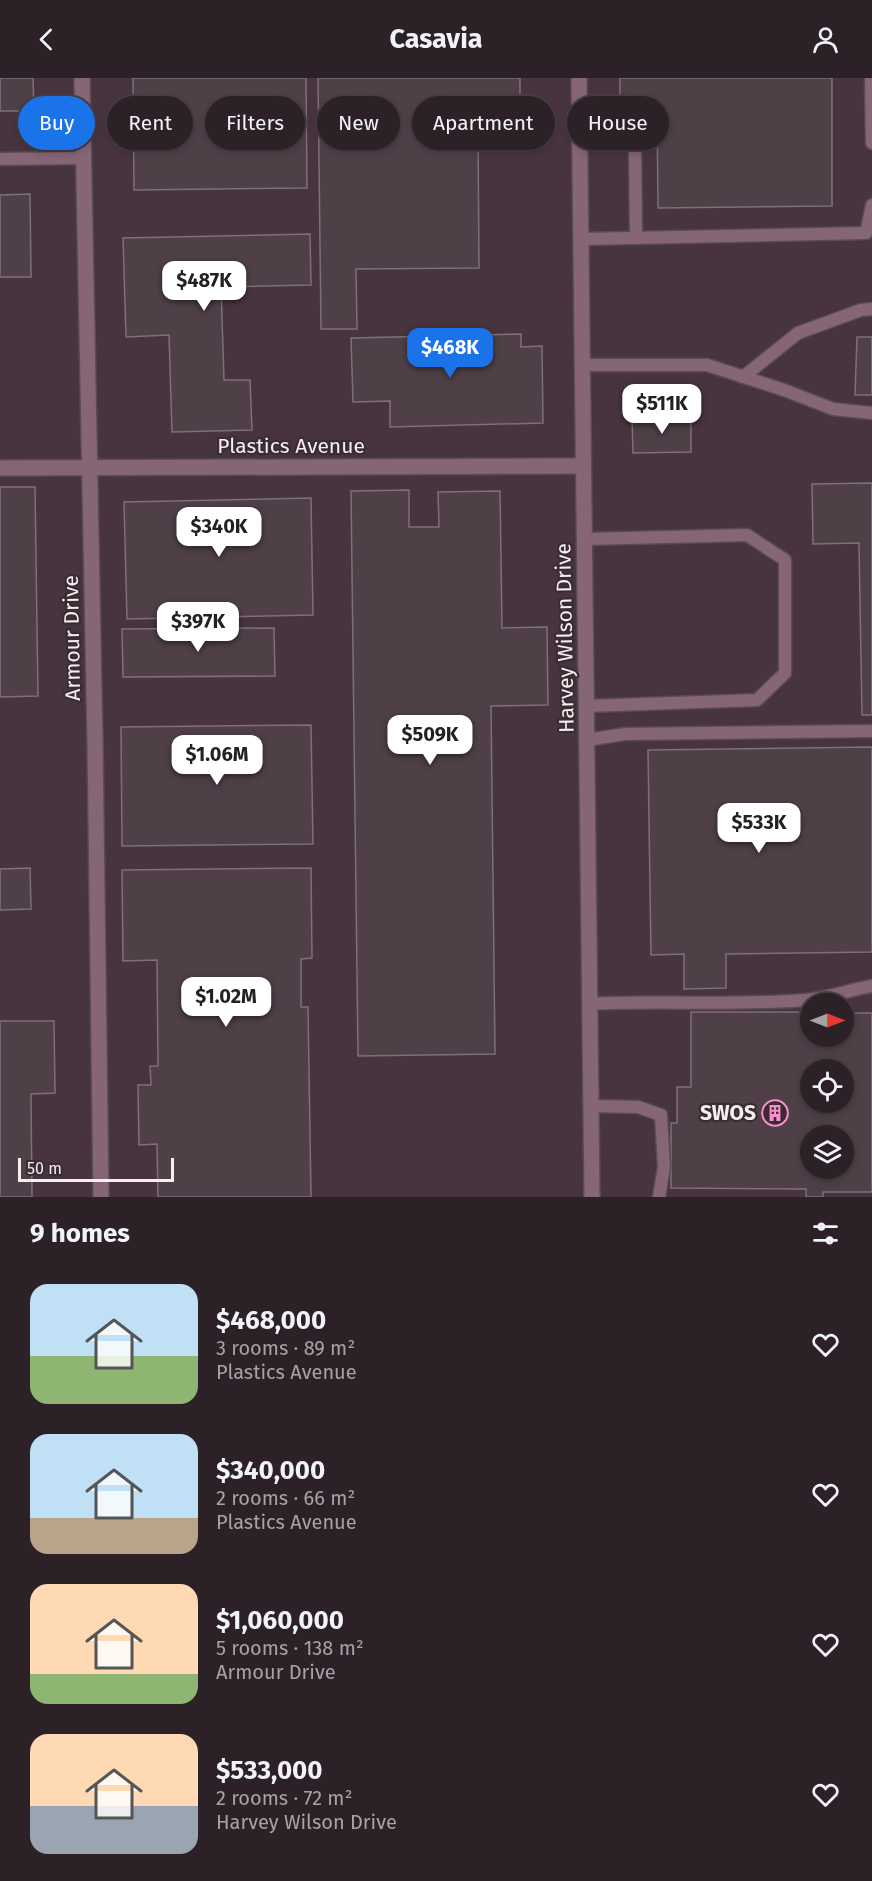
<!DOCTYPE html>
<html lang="en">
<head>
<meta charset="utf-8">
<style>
  body { margin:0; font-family:"Fira Sans",sans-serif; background:#382e32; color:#f1f3f6; height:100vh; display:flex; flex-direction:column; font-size:22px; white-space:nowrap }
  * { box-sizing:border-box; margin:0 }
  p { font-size:20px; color:#a6a3a7 }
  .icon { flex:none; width:33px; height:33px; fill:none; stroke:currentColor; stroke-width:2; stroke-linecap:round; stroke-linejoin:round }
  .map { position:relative; height:1119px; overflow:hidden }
  .drawer { display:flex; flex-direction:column; background:#2c2126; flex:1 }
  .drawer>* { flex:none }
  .banner { position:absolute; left:18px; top:18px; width:837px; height:54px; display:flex; gap:12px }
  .needle { width:39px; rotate:90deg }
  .fabs { position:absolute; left:800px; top:915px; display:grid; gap:12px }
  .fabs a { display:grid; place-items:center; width:54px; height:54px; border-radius:50%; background:#2c2126; box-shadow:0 3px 9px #0003,0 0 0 2px #483e43; font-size:30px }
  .scale { position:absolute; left:18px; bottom:15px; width:156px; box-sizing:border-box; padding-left:6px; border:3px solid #f6edf2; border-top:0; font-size:16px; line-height:21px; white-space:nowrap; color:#f6edf2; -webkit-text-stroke:4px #3a2c33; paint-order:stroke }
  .price { position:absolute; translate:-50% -51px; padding:0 14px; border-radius:12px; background:#fff; color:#222; font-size:20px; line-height:39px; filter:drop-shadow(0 2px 3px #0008) }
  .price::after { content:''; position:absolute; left:50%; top:36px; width:18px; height:14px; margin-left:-9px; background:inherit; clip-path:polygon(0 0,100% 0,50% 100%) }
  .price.active { background:#1a73e8; color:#fff }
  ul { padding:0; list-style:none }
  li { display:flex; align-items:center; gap:18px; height:150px; padding:0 30px }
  li span { display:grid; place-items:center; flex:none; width:168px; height:120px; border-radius:18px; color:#555 }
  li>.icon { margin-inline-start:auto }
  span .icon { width:72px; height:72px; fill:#fffc; stroke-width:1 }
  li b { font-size:26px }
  h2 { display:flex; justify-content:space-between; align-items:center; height:72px; padding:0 30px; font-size:26px }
  .chip { padding:0 21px; border-radius:27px; background:#2c2126; box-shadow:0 3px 9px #0003,0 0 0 2px #483e43; font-size:21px; line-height:54px }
  .chip.active { background:#1a73e8; color:#fff }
  header { display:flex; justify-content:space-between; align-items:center; height:78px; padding:0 30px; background:#2c2126; font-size:27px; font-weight:700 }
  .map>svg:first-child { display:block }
  .built { fill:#48343f; fill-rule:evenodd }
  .building { fill:#4f4048; stroke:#7f6f78; stroke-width:1.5; fill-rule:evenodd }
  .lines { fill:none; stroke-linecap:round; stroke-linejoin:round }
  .service-casing { stroke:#584b52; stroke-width:15 }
  .minor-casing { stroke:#584b52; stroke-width:18 }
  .tertiary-casing { stroke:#584b52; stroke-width:18 }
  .service { stroke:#866577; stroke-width:12 }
  .minor { stroke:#866577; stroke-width:15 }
  .tertiary { stroke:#866577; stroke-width:15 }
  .labels { text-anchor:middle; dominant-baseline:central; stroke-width:4.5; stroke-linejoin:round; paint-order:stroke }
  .street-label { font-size:21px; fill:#f6edf2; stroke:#3a2c33 }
  .poi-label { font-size:21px; font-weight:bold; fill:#f6edf2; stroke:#3a2c33; text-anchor:end }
</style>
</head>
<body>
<header><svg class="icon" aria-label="back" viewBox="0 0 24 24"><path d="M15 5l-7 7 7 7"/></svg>Casavia<svg class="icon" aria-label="person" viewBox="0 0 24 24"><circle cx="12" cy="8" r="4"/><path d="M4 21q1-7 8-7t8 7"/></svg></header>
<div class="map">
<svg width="872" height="1119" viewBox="0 0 872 1119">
  <rect width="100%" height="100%" fill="#3a2c33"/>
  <!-- built -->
  <path class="built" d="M0 0H872V1119H0ZM810 926H843V958H810ZM810 992H843V1024H810ZM810 1058H843V1090H810Z"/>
  <!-- building -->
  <g class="building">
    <polygon points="0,0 33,0 34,33 0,33"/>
    <polygon points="133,0 306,0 307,110 134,112"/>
    <polygon points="318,0 520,0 520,46 478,47 479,190 356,191 357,251 321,251"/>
    <polygon points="620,0 832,0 832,128 658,130 657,30 620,30"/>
    <polygon points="30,116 31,199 0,199 0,117"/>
    <polygon points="310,156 311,207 221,209 224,302 250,302 252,352 172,354 169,257 126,259 123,160"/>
    <polygon points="521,256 521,269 542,268 543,345 390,349 390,323 353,324 351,260"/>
    <polygon points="857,259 872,259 872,317 855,317"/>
    <polygon points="691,340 691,374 633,375 632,341"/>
    <polygon points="872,405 872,637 862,637 859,465 813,466 812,406"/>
    <polygon points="0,409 35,409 38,618 0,619"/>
    <polygon points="409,412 409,449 439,449 438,414 500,413 502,550 547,549 548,627 491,628 495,976 358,978 351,413"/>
    <polygon points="311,420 313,537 127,541 124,424"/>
    <polygon points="274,550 275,598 123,599 122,551"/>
    <polygon points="311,647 313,766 122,768 121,649"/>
    <polygon points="872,669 872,874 726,876 726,910 684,911 684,876 651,877 648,672"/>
    <polygon points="30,790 31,831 0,832 0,791"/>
    <polygon points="311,790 312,880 301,881 301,929 308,929 311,1119 158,1119 157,1066 139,1067 138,1007 151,1007 150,988 158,988 157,882 123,883 122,792"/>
    <path d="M691 934H810V958H843V935H872V1114H823V1119H806V1111L671 1110V1045H677V1009H691ZM810 992H843V1024H810ZM810 1058H843V1090H810Z"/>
    <polygon points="0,943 54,943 55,1015 31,1016 32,1119 0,1119"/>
  </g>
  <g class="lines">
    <!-- service casing -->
    <g class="service-casing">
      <g id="service">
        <polyline points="871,0 872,65"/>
        <polyline points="580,63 630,60 634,63 635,71 636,160"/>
        <polyline points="0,81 82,80"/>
        <polyline points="581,161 866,155 872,127"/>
        <polyline points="582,287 707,287 784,312 833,331 872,335"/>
        <polyline points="743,299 798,255 861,232 872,231"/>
        <polyline points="586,461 747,457 785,482 785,595 757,622 587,628"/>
        <polyline points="587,662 625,656 872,653"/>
        <path d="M589 926C661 922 733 928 805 922 827 920 850 912 872 908"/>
        <polyline points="591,1028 638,1029 661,1037 664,1089 659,1119"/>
      </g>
    </g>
    <!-- minor casing -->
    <g class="minor-casing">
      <g id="minor">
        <polyline points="579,0 592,1119"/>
        <polyline points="0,390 583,388"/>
      </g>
    </g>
    <!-- tertiary casing -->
    <g class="tertiary-casing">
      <polyline id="tertiary" points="82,0 95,663 101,1119"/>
    </g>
    <!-- service -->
    <use href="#service" class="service"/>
    <!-- minor -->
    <use href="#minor" class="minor"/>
    <!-- tertiary -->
    <use href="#tertiary" class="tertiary"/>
  </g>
  <!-- icons -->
  <defs>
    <g id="building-ring" transform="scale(1.35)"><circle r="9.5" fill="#3a2c33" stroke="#f790cd" stroke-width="1.5"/><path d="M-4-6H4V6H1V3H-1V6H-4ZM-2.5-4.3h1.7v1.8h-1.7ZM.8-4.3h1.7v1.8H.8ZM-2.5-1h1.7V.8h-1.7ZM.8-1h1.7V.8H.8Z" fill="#f790cd"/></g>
  </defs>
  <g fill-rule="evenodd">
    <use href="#building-ring" x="775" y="1035"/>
  </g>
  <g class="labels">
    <!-- street labels -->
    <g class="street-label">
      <text x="291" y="368">Plastics Avenue</text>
      <text transform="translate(72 560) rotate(-91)">Armour Drive</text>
      <text transform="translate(565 560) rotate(-91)">Harvey Wilson Drive</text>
    </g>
    <!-- poi labels -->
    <g class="poi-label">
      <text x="756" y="1035">SWOS</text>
    </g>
  </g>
</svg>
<div class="fabs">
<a><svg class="needle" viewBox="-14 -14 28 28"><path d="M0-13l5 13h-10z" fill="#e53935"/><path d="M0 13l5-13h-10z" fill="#a6a3a7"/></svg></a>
<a><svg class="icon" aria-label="locate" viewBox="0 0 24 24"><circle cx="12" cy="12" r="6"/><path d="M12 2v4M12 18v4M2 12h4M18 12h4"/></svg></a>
<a><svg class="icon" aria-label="layers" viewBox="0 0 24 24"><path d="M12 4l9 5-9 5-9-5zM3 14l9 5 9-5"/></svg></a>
</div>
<div class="scale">50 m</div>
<b class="price" style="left:204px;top:234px">$487K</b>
<b class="price active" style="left:450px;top:301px">$468K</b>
<b class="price" style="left:662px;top:357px">$511K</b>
<b class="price" style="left:219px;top:480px">$340K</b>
<b class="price" style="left:198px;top:575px">$397K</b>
<b class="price" style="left:430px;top:688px">$509K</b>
<b class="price" style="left:217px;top:708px">$1.06M</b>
<b class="price" style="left:759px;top:776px">$533K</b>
<b class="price" style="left:226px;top:950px">$1.02M</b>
<div class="banner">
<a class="chip active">Buy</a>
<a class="chip">Rent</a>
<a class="chip">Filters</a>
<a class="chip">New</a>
<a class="chip">Apartment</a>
<a class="chip">House</a>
</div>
</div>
<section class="drawer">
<h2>9 homes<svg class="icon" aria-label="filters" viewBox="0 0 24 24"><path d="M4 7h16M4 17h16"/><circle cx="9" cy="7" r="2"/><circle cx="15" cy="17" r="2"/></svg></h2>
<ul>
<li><span style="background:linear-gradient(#bfe0f5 60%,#8fb573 0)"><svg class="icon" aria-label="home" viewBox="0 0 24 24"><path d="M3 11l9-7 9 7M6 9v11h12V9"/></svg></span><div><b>$468,000</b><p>3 rooms · 89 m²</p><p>Plastics Avenue</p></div><svg class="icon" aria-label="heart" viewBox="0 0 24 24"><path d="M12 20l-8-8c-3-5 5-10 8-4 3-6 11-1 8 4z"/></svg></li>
<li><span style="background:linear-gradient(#bfe0f5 70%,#b9a48a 0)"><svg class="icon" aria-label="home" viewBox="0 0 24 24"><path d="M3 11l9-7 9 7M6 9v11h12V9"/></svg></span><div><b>$340,000</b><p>2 rooms · 66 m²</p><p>Plastics Avenue</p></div><svg class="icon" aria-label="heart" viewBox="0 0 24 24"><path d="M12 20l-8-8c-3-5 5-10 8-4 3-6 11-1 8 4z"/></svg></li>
<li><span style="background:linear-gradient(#ffd9b3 75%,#8fb573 0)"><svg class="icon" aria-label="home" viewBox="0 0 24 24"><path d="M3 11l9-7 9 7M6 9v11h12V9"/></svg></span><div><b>$1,060,000</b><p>5 rooms · 138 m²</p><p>Armour Drive</p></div><svg class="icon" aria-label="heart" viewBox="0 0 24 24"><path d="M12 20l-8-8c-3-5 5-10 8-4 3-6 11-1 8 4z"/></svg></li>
<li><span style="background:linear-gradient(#ffd9b3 60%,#9aa5b1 0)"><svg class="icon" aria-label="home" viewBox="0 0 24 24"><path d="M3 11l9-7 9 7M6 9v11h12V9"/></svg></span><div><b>$533,000</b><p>2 rooms · 72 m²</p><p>Harvey Wilson Drive</p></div><svg class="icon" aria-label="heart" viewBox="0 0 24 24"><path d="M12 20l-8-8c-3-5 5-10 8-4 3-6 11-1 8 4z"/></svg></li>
</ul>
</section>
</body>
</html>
